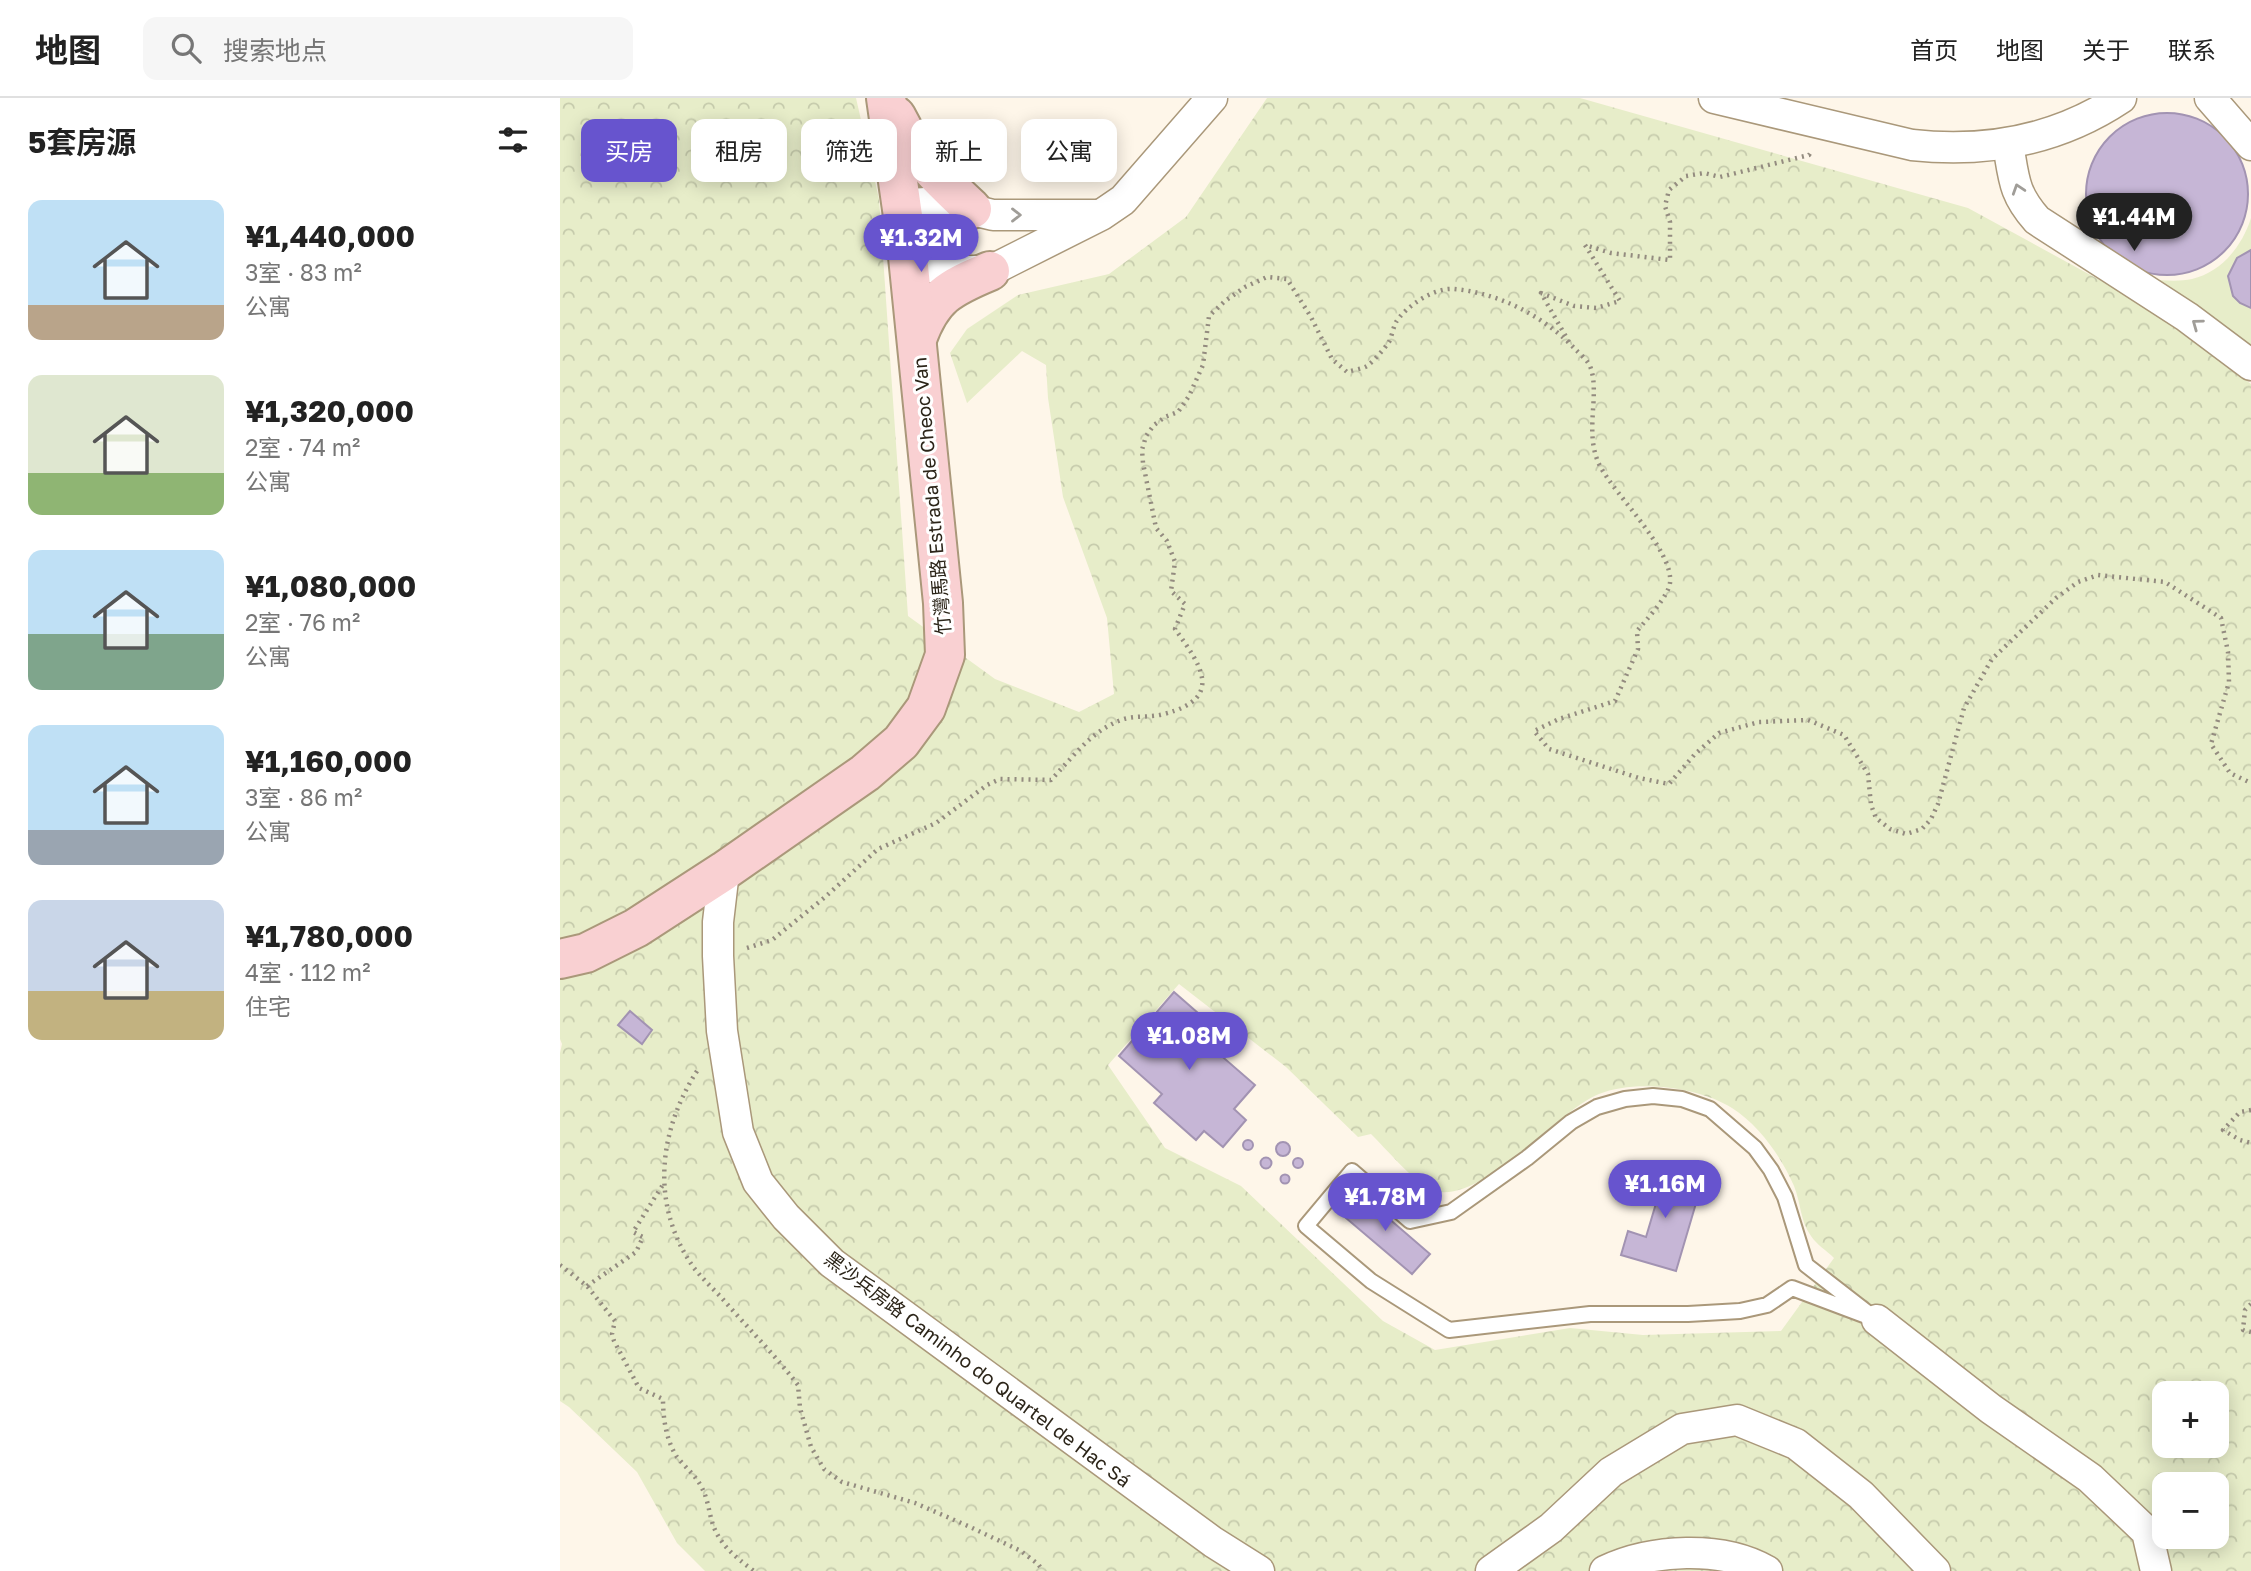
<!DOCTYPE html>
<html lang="zh">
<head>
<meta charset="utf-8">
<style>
  body { margin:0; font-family:"Golos Text","Noto Sans SC",sans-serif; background:#f6f6f6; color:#222; height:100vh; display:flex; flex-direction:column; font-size:26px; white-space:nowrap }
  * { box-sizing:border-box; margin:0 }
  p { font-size:23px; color:#767676 }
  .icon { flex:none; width:38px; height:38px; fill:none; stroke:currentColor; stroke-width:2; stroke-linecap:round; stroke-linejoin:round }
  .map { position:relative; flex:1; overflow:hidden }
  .panel { display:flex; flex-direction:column; background:#fff; width:560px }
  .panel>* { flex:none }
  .banner { position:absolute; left:21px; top:21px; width:665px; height:63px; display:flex; gap:14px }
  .controls { position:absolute; left:1592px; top:1283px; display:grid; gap:14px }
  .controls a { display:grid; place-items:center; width:77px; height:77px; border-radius:14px; background:#fff; box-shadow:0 4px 18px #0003; font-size:35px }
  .price { position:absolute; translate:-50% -60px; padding:0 16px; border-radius:24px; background:#6754ce; color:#fff; font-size:23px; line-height:46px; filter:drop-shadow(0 2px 4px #0008) }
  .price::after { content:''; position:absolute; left:50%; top:42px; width:21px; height:16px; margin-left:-10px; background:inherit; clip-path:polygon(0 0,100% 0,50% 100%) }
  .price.selected { background:#222; color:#fff }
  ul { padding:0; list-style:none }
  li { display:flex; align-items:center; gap:21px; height:175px; padding:0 28px }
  li span { display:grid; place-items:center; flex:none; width:196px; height:140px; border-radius:14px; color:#555 }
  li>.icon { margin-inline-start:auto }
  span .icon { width:84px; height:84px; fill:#fffc; stroke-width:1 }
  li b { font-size:30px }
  h2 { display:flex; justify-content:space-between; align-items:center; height:84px; padding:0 28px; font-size:30px }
  .pill { padding:0 24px; border-radius:14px; background:#fff; box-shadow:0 4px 18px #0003; font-size:24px; line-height:63px }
  .pill.selected { background:#6754ce; color:#fff }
  header { display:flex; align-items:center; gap:42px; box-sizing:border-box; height:98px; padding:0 35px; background:#fff; border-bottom:2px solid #e0e0e0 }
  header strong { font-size:33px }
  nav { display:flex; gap:38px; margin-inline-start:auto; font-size:24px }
  .search { width:490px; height:63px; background:#f6f6f6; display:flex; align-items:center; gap:18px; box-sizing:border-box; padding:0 24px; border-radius:14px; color:#767676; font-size:26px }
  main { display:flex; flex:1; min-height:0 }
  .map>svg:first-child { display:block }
  .grass { fill:#e7edc9 }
  .forest { fill:url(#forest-crowns); fill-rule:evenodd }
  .building { fill:#c6b6d6; stroke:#a293b2; stroke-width:2 }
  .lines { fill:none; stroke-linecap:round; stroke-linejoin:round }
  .lane-casing { stroke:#aa987a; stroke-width:18 }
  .street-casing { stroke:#aa987a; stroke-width:33 }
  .secondary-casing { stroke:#aa987a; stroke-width:42 }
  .path { stroke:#938b7f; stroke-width:4.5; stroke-dasharray:2 5; stroke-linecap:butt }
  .lane { stroke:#fff; stroke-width:14 }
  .street { stroke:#fff; stroke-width:30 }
  .secondary { stroke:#f9d0d2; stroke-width:38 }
  .oneway { stroke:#a09d98 }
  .labels { text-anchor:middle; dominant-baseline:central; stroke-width:6; stroke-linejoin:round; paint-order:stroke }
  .street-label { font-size:19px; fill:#2c2519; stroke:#fff }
</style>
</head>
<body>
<header>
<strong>地图</strong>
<div class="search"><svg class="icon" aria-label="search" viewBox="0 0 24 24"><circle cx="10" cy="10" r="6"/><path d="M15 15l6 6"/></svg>搜索地点</div>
<nav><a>首页</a><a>地图</a><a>关于</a><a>联系</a></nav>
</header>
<main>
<section class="panel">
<h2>5套房源<svg class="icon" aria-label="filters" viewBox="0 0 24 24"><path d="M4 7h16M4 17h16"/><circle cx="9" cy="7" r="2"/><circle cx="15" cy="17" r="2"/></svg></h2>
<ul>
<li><span style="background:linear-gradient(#bfe0f5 75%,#b9a48a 0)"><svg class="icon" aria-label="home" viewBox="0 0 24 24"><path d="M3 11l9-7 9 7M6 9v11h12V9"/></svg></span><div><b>¥1,440,000</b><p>3室 · 83 m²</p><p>公寓</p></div></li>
<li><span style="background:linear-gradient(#dfe7d0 70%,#8fb573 0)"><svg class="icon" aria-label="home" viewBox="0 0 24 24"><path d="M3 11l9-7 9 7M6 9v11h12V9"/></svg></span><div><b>¥1,320,000</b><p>2室 · 74 m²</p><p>公寓</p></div></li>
<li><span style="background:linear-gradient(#bfe0f5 60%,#7fa58c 0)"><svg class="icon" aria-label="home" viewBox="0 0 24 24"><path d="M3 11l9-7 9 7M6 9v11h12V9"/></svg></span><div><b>¥1,080,000</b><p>2室 · 76 m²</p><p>公寓</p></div></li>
<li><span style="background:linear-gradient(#bfe0f5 75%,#9aa5b1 0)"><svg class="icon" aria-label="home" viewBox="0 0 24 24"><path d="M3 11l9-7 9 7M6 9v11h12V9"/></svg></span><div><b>¥1,160,000</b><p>3室 · 86 m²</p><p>公寓</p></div></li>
<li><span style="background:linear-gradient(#c9d6e8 65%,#c2b280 0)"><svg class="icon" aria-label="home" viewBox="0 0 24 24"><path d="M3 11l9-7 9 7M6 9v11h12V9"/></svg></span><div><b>¥1,780,000</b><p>4室 · 112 m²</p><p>住宅</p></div></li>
</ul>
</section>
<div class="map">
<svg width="1691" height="1473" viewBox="0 0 1691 1473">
  <defs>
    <pattern id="forest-crowns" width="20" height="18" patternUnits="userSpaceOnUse" patternTransform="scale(1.75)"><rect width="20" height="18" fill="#e7edc9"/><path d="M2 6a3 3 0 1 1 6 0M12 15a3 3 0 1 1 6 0" fill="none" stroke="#c6cbac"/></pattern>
  </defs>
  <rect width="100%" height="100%" fill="#fef6e9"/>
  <!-- grass -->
  <path class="grass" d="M1691 120V253L1588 182C1602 182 1619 184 1632 181 1662 174 1682 148 1691 120Z"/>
  <!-- forest -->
  <path class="forest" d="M0 0H296L319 101 348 518 435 581 519 614 554 596 547 520 503 399 488 300 486 267 462 253 407 305 390 255 407 231 458 197 549 176 626 119 707 0H1020L1408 110 1578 203 1691 286V1473H145L117 1445 77 1374 9 1309 0 1303V955L2 946 0 941ZM619 886 726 969 798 1039 811 1036C823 1048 857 1086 869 1091 918 1113 994 1014 1039 996 1076 981 1139 989 1172 1010 1199 1027 1222 1060 1234 1088 1241 1105 1240 1123 1251 1138 1256 1146 1267 1153 1274 1160L1221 1233 1083 1237 1010 1230 875 1252 823 1223 681 1088 605 1050 548 967ZM1605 1295H1657V1348H1605ZM1605 1386H1657V1438H1605Z"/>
  <!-- building -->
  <g class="building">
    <circle cx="1607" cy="96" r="81"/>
    <polygon points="1691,152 1691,210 1680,205 1673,198 1668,178 1677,160"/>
    <polygon points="614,894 654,929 643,942 695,987 674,1011 686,1022 663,1049 644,1033 636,1042 594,1005 602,996 559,958"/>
    <polygon points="70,913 92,932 82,946 58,927"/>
    <circle cx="688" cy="1047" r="5"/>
    <circle cx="723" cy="1051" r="7"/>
    <circle cx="706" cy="1065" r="5.5"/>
    <circle cx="738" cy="1065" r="5"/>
    <polygon points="1089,1069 1142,1085 1116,1173 1061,1157 1068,1133 1086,1139 1097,1102 1080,1097"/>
    <circle cx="725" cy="1081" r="4.5"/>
    <polygon points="798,1094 870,1156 852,1176 780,1115"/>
  </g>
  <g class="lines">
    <!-- lane casing -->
    <g class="lane-casing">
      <polygon id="lane" points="1093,998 1122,1001 1150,1011 1195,1050 1211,1072 1225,1099 1246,1167 1317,1222 1232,1190 1207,1207 1180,1213 1128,1216 1030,1216 889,1232 811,1183 746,1128 792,1073 850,1123 891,1114 967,1060 1011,1024 1037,1009 1065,1001"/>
    </g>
    <!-- street casing -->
    <g class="street-casing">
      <g id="street">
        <path d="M1154 0 1352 47C1426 55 1498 42 1561 0"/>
        <polyline points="1650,0 1691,47"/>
        <path d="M1448 46C1454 80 1453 95 1477 122L1627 219 1691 267"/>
        <polyline points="343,113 352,106 379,104 433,117 537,117"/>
        <polyline points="349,166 397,173 430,173 541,117 563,102 652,0"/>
        <polyline points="164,773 158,824 158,858 162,933 178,1034 198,1084 226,1119 272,1165 653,1444 699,1473"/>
        <polyline points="1317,1222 1431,1311 1530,1380 1587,1434 1596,1473"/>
        <polyline points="931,1473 991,1430 1051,1374 1122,1331 1177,1322 1236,1346 1301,1397 1375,1473"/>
        <path d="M1045 1473C1091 1451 1162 1447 1207 1473"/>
      </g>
    </g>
    <!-- secondary casing -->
    <g class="secondary-casing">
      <g id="secondary">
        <path d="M336 18C357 60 378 79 412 111"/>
        <path d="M357 241C372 199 389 190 430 173"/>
        <polyline points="0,861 26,855 76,830 164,773 305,675 341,644 366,610 385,557 383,505 346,139 326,0"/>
      </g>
    </g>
    <!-- path -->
    <g class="path">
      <polyline points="1009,244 981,195 1014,208 1036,210 1060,203 1025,147 1051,155 1110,162 1110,124 1105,108 1109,92 1126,78 1144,75 1160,79 1249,57 1251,54"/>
      <path d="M187 850 212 842 264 800 318 751 376 725 427 687 440 681 491 682C512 660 531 633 561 622 574 617 590 620 604 616 666 600 640 566 615 531L625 506 611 493 615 464 607 443 596 430 583 365 582 352 586 338 594 327 605 319 618 314 629 298 643 267 649 218 665 203 685 189 707 179 727 181 751 219 772 261 787 274C793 272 802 271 807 268 814 263 824 251 829 244 832 238 833 230 836 224 846 208 875 189 894 191 940 195 985 219 1016 252 1020 256 1027 262 1030 268 1041 296 1023 335 1040 368 1055 397 1114 453 1110 485 1108 499 1086 522 1077 533L1078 551 1055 603 999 621 974 633 989 651 1079 680 1109 686 1135 656 1159 635 1199 624 1248 622 1284 637 1308 676 1311 707 1316 720 1330 731 1346 736 1362 731 1371 721 1378 706 1404 610 1432 561 1496 500 1518 484 1538 477 1605 484 1661 520 1668 554 1669 584 1651 646 1670 675 1691 685"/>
      <path d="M137 973C98 1034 90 1108 134 1170 142 1180 151 1189 160 1198 186 1228 214 1256 238 1287L240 1310 251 1349 264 1371 282 1384 355 1405 408 1428 461 1453 478 1466 483 1473"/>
      <polyline points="1691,1012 1680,1014 1663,1032 1680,1042 1691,1045"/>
      <path d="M0 1167 27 1188 55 1223 52 1236 54 1243 79 1290 103 1301C103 1320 106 1342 117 1359 125 1369 135 1377 141 1388 147 1399 148 1408 151 1420 157 1445 174 1458 194 1473"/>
      <polyline points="27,1188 76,1154 83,1139 73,1134 104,1085"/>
      <polyline points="1691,1206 1685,1212 1683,1232 1691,1234"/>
    </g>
    <!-- lane -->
    <use href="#lane" class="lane"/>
    <!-- street -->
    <use href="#street" class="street"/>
    <!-- secondary -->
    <use href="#secondary" class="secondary"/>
  </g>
  <!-- one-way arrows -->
  <defs><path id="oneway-chevron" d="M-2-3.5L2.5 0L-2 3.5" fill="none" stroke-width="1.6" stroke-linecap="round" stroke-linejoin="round" transform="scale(1.75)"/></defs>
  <g class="oneway">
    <use href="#oneway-chevron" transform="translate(1458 91) rotate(-108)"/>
    <use href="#oneway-chevron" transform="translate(456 117)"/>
    <use href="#oneway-chevron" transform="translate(1637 226) rotate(-144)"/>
  </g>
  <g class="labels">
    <!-- street labels -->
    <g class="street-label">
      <text transform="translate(371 398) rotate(-95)">竹灣馬路 Estrada de Cheoc Van</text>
      <text transform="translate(418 1271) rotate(37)">黑沙兵房路 Caminho do Quartel de Hac Sá</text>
    </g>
  </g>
</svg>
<div class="controls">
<a>+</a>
<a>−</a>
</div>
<b class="price selected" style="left:1574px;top:155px">¥1.44M</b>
<b class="price" style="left:361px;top:176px">¥1.32M</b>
<b class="price" style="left:629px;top:974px">¥1.08M</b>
<b class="price" style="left:1105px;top:1122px">¥1.16M</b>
<b class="price" style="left:825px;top:1135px">¥1.78M</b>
<div class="banner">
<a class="pill selected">买房</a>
<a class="pill">租房</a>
<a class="pill">筛选</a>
<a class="pill">新上</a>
<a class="pill">公寓</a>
</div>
</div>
</main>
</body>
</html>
